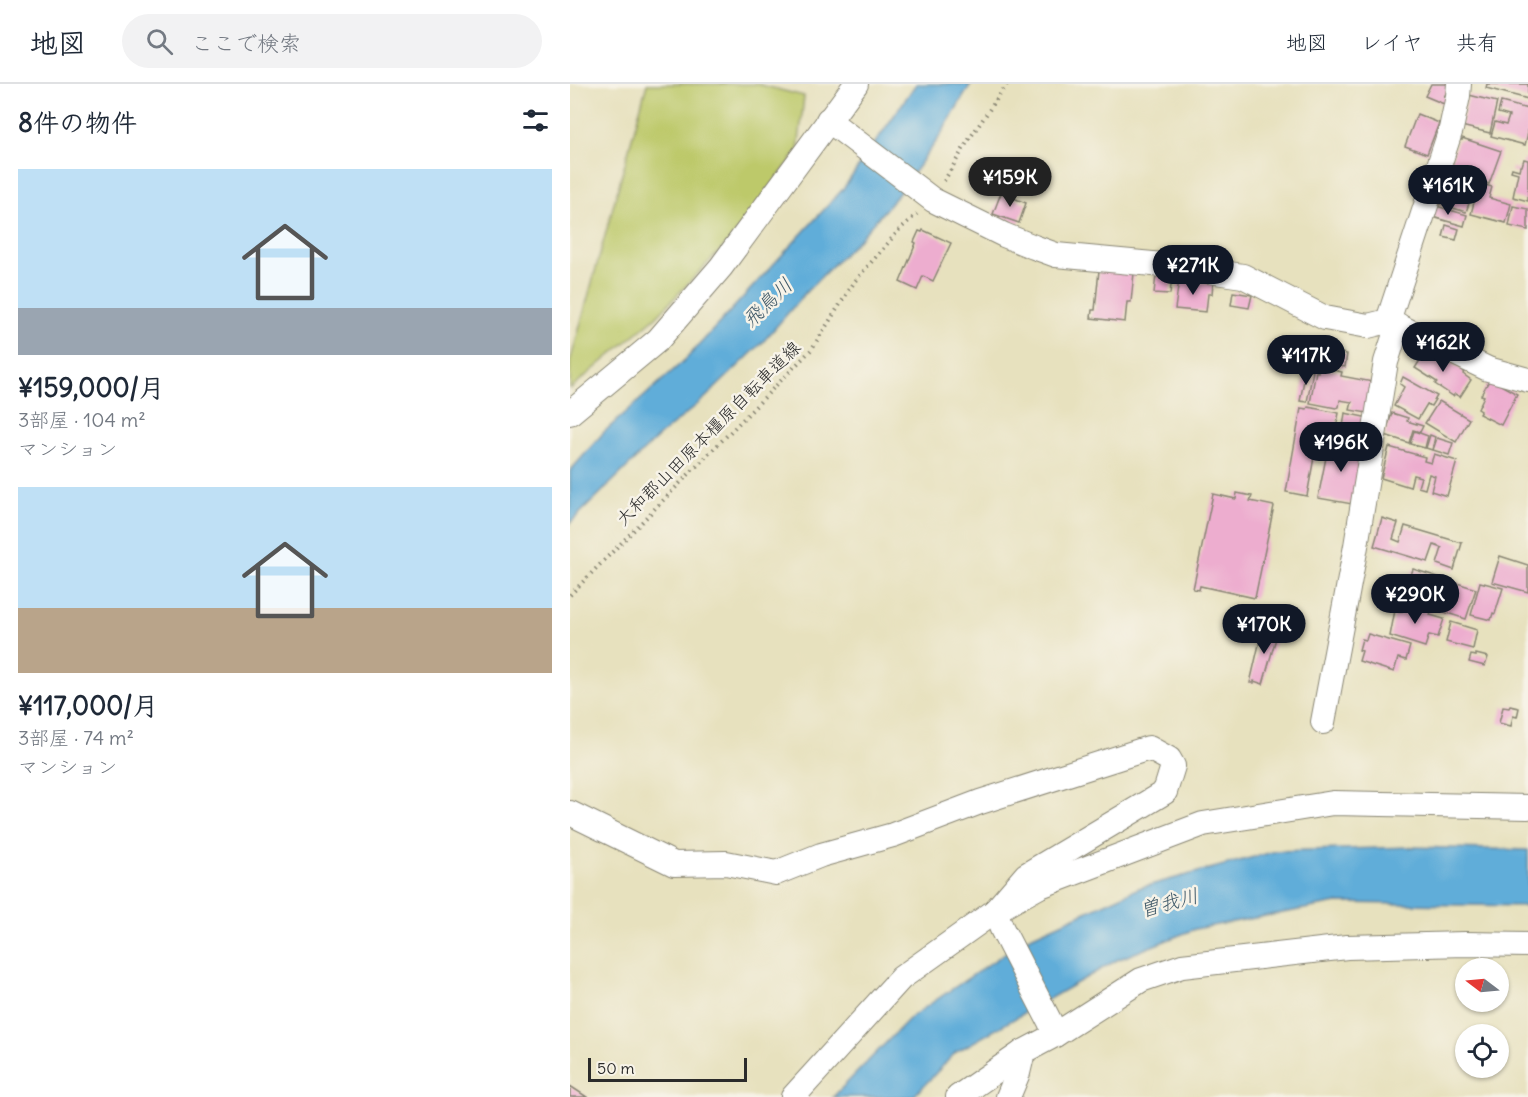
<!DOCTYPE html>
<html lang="ja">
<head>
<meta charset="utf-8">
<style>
  body { margin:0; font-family:Delius,"Klee One",sans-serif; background:#f2f2f3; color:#1f2937; height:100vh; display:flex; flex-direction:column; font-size:22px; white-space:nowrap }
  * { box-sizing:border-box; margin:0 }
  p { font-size:20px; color:#747a83 }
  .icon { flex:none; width:33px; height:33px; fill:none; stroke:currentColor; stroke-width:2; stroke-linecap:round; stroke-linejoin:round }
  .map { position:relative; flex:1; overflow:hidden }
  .details { display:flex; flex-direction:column; background:#fff; width:570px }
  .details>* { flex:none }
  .needle { width:39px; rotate:286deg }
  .controls { position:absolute; left:885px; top:874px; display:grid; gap:12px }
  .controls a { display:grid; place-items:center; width:54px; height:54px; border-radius:50%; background:#fff; box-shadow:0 2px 4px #0004; font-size:30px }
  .scale { position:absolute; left:18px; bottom:15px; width:159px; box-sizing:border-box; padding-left:6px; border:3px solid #2b2b2b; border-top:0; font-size:16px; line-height:21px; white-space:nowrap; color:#2b2b2b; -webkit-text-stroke:4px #f7f3e8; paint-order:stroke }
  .price { position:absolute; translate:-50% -51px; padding:0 14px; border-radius:21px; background:#111827; color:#fff; font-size:20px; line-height:39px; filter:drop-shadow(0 2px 3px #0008) }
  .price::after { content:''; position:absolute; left:50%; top:36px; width:18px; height:14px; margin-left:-9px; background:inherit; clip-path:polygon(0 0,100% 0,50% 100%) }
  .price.on { background:#222; color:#fff }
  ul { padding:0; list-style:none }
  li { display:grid; align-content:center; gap:12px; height:318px; padding:0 18px }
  li span { display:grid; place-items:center; height:186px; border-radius:0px; color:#555 }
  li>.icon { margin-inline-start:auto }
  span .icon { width:108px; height:108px; fill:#fffc; stroke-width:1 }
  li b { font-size:26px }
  h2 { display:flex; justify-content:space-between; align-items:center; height:72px; padding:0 18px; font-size:26px }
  header { display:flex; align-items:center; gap:36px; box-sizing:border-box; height:84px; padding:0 30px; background:#fff; border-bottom:2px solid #e0e1e3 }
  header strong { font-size:28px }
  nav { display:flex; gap:33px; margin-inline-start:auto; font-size:21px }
  .search { width:420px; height:54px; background:#f2f2f3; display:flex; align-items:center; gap:15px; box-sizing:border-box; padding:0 21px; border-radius:33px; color:#747a83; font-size:22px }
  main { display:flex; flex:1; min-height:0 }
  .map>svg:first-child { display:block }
  .green { fill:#bdc96b; stroke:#747a4b; stroke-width:1.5 }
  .water { fill:#60add9; stroke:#466c82; stroke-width:1.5 }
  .building { fill:#edadcf }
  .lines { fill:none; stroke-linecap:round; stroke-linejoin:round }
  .minor-casing { stroke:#898674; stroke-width:26 }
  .path { stroke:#898674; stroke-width:4; stroke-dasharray:1.5 4.5; stroke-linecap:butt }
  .minor { stroke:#fff; stroke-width:24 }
  .labels { text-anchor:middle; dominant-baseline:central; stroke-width:5; stroke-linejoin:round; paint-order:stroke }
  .street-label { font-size:18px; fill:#2b2b2b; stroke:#f7f3e8 }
  .water-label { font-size:20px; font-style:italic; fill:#3e5868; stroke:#f7f3e8 }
</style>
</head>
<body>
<header>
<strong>地図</strong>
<div class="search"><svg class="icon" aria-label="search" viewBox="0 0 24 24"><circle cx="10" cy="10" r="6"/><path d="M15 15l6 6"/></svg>ここで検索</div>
<nav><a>地図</a><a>レイヤ</a><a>共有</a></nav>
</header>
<main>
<section class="details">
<h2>8件の物件<svg class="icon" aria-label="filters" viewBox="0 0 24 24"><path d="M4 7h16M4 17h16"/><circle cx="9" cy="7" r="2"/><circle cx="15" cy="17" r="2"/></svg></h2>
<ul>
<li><span style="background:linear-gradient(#bfe0f5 75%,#9aa5b1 0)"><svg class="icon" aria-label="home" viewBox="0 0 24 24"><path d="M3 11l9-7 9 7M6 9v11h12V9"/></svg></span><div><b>¥159,000/月</b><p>3部屋 · 104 m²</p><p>マンション</p></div></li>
<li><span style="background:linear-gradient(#bfe0f5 65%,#b9a48a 0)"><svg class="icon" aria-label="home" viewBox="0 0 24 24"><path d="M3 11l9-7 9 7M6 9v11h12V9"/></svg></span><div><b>¥117,000/月</b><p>3部屋 · 74 m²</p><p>マンション</p></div></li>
</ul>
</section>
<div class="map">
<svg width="958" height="1013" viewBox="0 0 958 1013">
  <rect width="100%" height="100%" fill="#f7f3e8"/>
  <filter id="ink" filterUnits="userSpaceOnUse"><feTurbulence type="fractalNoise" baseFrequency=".0167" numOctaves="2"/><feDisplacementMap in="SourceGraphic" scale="12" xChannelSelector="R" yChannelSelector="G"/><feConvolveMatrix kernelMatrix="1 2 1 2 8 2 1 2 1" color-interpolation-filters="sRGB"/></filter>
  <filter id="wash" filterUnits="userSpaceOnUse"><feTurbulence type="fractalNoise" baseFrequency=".008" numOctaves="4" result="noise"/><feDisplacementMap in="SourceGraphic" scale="24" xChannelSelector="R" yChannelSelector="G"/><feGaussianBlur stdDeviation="1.35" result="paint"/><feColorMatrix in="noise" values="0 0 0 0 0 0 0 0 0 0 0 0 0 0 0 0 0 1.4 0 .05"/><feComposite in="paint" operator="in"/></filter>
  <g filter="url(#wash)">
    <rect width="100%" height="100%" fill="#e7e1be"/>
    <!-- green -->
    <polygon class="green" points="77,0 187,0 234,12 228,67 161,155 86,233 0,305 0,278"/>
    <!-- water -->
    <g class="water">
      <polygon points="346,0 401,0 368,55 326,113 291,153 237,207 193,258 135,314 87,354 0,439 0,387 34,348 117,274 273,105"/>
      <polygon points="841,763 958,766 958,822 767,819 625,845 547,876 386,968 343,1013 263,1013 341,933 456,855 569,804 706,767"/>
    </g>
    <g id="blocks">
      <!-- building -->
      <g class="building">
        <polygon points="861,0 881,0 874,13 877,14 874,20 855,12"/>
        <polygon points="917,0 958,0 958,15 916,4"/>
        <polygon points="899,11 927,18 920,49 891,42"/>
        <polygon points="931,18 958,25 958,49 955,61 921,52 925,38 936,41 939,32 928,29"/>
        <polygon points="847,30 869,39 857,70 835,62"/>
        <polygon points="892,54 931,67 919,100 878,86 888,55 892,56"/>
        <polygon points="954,75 958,76 958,117 943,113 948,89 941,87 942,84 949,86 950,82 952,82"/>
        <polygon points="879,91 906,99 896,128 867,119 869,115 872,115 875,106 870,104 873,95 877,96"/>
        <polygon points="909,99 922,103 919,114 941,120 936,139 901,130"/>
        <polygon points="431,109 456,119 449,139 423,130"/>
        <polygon points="863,121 897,131 894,142 859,132"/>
        <polygon points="943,122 958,125 958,146 939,142"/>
        <polygon points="876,141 889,145 886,156 873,153"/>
        <polygon points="353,146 381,159 363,197 353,192 347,206 330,198 346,159 344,158 349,147 352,148"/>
        <polygon points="529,186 564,189 561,218 557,218 555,238 521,234 522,226 525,226"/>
        <polygon points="586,191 602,193 600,210 584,209"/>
        <polygon points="609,196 643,199 642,210 638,210 636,228 605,225"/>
        <polygon points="663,208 682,211 679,224 661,221"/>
        <polygon points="858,264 895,288 893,290 901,296 890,313 885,310 883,312 865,300 867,298 845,284"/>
        <polygon points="748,265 777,270 775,283 746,279"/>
        <polygon points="749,283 772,288 771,292 803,298 797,329 780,326 782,318 770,316 769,323 766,324 740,319 746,287 748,288"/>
        <polygon points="736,286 743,287 737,318 730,317"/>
        <polygon points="833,293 867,312 861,322 857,320 848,335 824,322 834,303 830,300"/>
        <polygon points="920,295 947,310 931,341 909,330 911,327 908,325 914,312 911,311"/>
        <polygon points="869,317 899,335 886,358 855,339"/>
        <polygon points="738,323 769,329 764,354 748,351 737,412 716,408 731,324 737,325"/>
        <polygon points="775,329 799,334 797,347 773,343"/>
        <polygon points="822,329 838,334 837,337 853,342 850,348 843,346 839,359 815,351"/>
        <polygon points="844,347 858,352 855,364 840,360"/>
        <polygon points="776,348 794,352 792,360 774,357"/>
        <polygon points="860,351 865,353 862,366 856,364"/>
        <polygon points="867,354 883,359 879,371 863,366"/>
        <polygon points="759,358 793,364 782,420 748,414"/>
        <polygon points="819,363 855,373 854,377 861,379 864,370 887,377 877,412 861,407 865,392 859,390 855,405 848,403 851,393 843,391 840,403 811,394"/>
        <polygon points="667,409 682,412 680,417 704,422 685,514 630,502 629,506 623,505 643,410 666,415"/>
        <polygon points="812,434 828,439 823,455 830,458 835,442 892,459 884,486 867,480 872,464 864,461 858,478 804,462"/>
        <polygon points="930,472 958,481 958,508 922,498"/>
        <polygon points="843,485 906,505 896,535 833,515"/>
        <polygon points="910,498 933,504 925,530 923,529 921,536 901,531"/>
        <polygon points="835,520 861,528 860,531 874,535 868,553 859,551 855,563 820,552 825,526 832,528"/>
        <polygon points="881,538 907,546 903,565 876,558"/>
        <polygon points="693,543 708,547 693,600 684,597 684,599 680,599"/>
        <polygon points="798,550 840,562 836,576 828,574 824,588 789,577 792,567 789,566 792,555 796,556"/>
        <polygon points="906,570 918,573 915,582 899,578 901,571 906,572"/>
        <polygon points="940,622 949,624 947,633 943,632 941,642 929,639 933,623 939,624"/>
        <polygon points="0,1002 17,1013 0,1013"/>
      </g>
    </g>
  </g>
  <g filter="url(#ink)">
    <use href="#blocks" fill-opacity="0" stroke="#898674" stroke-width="1.5"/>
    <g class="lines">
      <!-- minor casing -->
      <g class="minor-casing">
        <g id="minor">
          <polyline points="258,36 363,116 434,151 464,163 486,171 604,182 673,192 755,234 798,242 818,237 918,285 958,296"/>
          <polyline points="818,237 881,45 888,12 889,0"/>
          <polyline points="0,329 88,256 151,183 286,0"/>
          <polyline points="753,638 786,462 816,278 828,241"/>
          <polyline points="0,729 104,780 156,779 206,789 251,771 323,751 410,718 579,664 599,675 603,682 595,708 456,791 425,827"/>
          <polyline points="425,827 432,845 480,938 485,951"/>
          <polyline points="223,1013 331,894 425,827 470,802 633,740 763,719 958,723"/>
          <polyline points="388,1013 453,968 485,951 571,896 612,882 777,863 895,860 958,861"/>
          <polyline points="438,1013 448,989 453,968"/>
        </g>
      </g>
      <!-- path -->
      <g class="path">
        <polyline points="374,97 398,57 437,0"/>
        <polyline points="0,511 241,266 285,197 330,145 347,130"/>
      </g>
      <!-- minor -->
      <use href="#minor" class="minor"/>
    </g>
  </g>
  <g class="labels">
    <!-- street labels -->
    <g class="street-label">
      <text transform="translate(138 349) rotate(-45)">大和郡山田原本橿原自転車道線</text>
    </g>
    <!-- water labels -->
    <g class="water-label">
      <text transform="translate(197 218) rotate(-44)">飛鳥川</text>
      <text transform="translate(599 818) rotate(-15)">曽我川</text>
    </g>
  </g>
</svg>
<div class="controls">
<a><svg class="needle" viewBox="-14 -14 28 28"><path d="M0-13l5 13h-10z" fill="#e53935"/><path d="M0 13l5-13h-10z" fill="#747a83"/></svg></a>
<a><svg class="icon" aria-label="locate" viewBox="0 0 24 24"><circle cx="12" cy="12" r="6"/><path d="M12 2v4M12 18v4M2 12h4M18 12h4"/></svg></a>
</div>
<div class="scale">50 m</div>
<b class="price on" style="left:440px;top:124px">¥159K</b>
<b class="price" style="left:878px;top:132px">¥161K</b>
<b class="price" style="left:623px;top:212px">¥271K</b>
<b class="price" style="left:873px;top:289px">¥162K</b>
<b class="price" style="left:736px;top:302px">¥117K</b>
<b class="price" style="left:771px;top:389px">¥196K</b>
<b class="price" style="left:845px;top:541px">¥290K</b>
<b class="price" style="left:694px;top:571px">¥170K</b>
</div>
</main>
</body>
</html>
